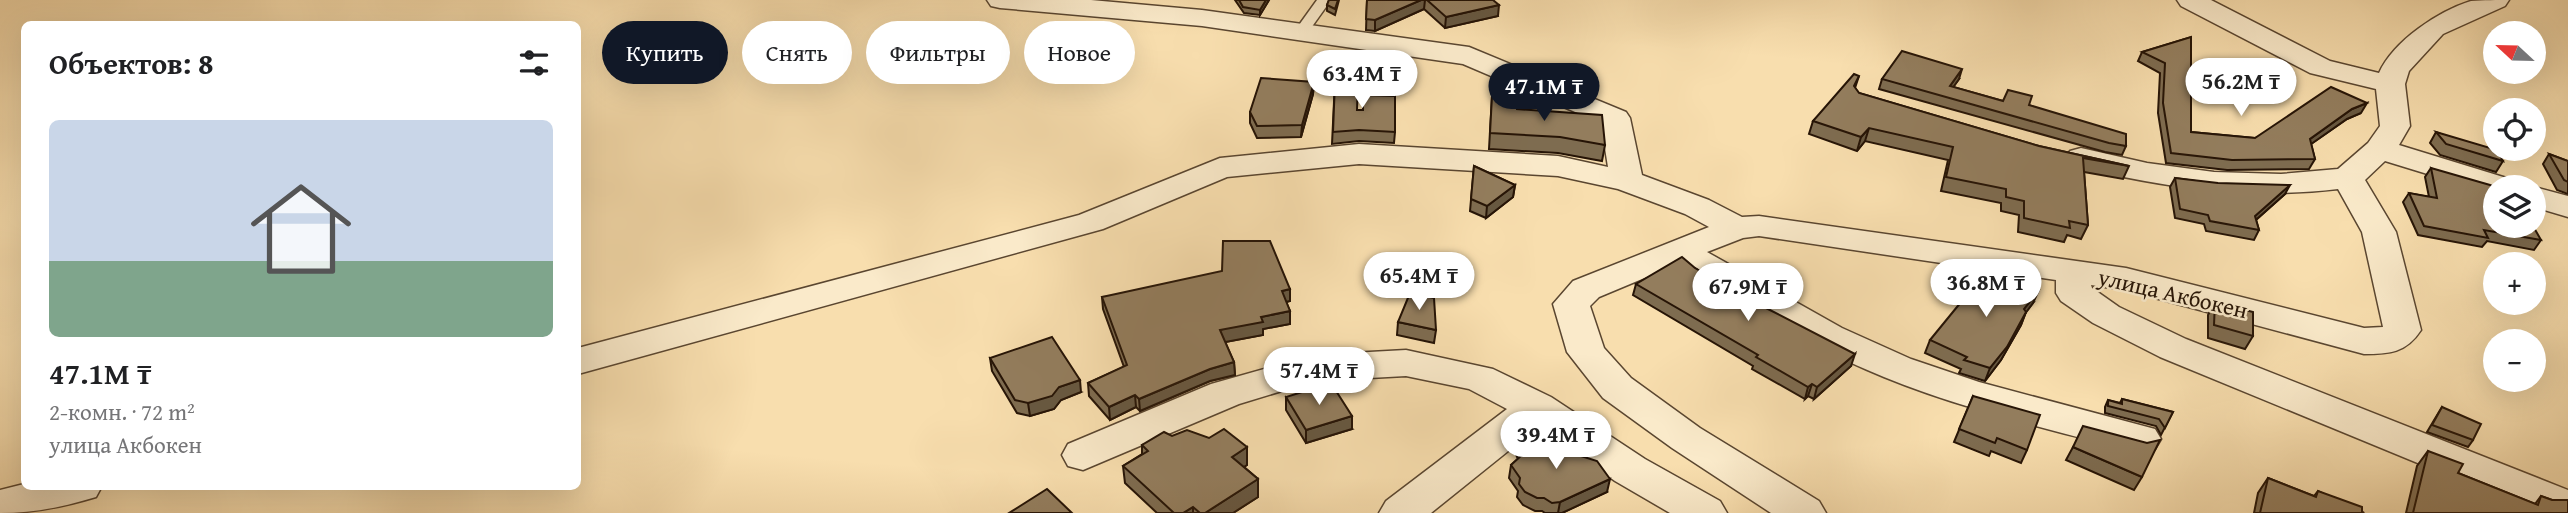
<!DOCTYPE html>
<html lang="ru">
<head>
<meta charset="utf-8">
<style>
  body { margin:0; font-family:"Gentium Book Plus",serif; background:#f6f6f6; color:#202124; height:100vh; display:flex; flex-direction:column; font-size:26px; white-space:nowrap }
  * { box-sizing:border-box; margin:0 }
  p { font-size:23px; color:#757577 }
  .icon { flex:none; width:38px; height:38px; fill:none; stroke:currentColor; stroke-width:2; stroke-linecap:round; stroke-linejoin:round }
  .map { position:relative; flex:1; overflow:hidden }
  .sheet { position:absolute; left:21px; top:21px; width:560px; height:469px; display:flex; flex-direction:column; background:#fff; border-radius:10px; box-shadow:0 7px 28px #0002 }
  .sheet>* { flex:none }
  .top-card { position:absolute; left:602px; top:21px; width:665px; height:63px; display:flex; gap:14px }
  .needle { width:46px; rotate:292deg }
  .tools { position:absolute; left:2483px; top:21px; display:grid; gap:14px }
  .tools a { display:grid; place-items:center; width:63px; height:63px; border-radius:50%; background:#fff; box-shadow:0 7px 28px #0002; font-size:35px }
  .price { position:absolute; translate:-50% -60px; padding:0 16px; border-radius:24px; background:#fff; color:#222; font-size:23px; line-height:46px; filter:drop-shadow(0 2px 4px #0008) }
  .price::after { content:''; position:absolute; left:50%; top:42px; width:21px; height:16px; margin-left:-10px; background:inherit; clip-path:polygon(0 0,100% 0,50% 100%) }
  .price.current { background:#111827; color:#fff }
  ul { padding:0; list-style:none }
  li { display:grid; align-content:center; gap:14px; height:371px; padding:0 28px }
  li span { display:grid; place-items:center; height:217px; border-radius:10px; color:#555 }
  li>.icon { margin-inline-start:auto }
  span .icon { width:126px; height:126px; fill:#fffc; stroke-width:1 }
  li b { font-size:30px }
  h2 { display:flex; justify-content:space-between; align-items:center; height:84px; padding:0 28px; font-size:30px }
  .chip { padding:0 24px; border-radius:32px; background:#fff; box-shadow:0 7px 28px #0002; font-size:24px; line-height:63px }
  .chip.current { background:#111827; color:#fff }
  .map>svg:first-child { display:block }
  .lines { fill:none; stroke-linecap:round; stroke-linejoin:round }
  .lane-casing { stroke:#5a4630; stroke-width:3 }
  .street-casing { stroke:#5a4630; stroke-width:3 }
  .lane { fill:#faeaca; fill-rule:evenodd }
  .street { fill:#faeaca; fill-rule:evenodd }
  .wall { fill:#7e6c50; stroke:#261406; stroke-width:2 }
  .shaded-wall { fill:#675841; stroke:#261406; stroke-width:2 }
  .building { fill:#937d5d; stroke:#261406; stroke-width:2 }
  .labels { text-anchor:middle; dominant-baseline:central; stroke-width:5; stroke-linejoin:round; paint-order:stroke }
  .street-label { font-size:23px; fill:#261406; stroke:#faeaca }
</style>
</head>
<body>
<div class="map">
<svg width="2568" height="513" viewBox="0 0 2568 513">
  <rect width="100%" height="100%" fill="#f8deae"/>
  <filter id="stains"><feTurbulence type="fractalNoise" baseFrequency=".00286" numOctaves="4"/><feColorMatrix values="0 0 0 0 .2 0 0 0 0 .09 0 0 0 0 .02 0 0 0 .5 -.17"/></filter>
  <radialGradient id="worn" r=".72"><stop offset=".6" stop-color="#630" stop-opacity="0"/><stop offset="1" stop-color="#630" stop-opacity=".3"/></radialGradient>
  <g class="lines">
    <!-- lane casing -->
    <g class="lane-casing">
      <polygon id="lane" points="1317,0 1331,0 1306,35 1296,35 1294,32"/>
    </g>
    <!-- street casing -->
    <g class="street-casing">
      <g id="street">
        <path d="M987 0H1091L1202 10 1469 47 1626 112 1630 118 1642 175 1709 200 1742 217 1759 216 2126 268 2364 328 2383 327 2362 232 2338 189C2246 200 2159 187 2070 165L2065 158 2070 151 2081 148 2147 163 2214 172 2281 174 2338 169 2368 143 2380 126 2376 89 2310 73 2181 6 2177 0H2211L2330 61 2379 73C2394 40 2439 11 2471 1 2483 0 2498 0 2509 0L2505 6 2443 34 2409 71 2405 84 2410 126 2399 145 2513 180 2517 187H2496V195L2385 161 2365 180 2396 232 2421 330C2406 353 2389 354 2364 354L2125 290 2091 285 2092 288 2119 307 2186 339 2568 490V513H2539L2160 357 2093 323 2061 301 2056 293V280L1759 236 1743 238 1707 252 1842 328 1911 359 1979 382 2155 429 2161 439 2155 449 2141 454C2055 430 1967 411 1884 377 1818 351 1756 312 1694 277L1678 264 1599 297 1590 306 1604 348 1631 378 1700 428 1819 501 1826 513H1771L1672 448 1603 398 1567 352 1553 304 1573 281 1709 227 1685 214 1618 189 1558 176 1359 164 1227 177 1103 229 578 374V348L1079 215 1220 158 1359 144 1558 156 1608 167 1601 123 1463 64 1202 26 1000 8 991 6Z"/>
        <polygon points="2533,187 2534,187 2568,196 2568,217 2534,207"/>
        <polygon points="1406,350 1493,369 1551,397 1645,459 1720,501 1727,513 1670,513 1615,481 1538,427 1431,513 1379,513 1386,501 1507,409 1469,389 1406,376 1315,381 1239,404 1083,470 1068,466 1062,455 1068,444 1211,384 1314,355"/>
        <path d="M24 484V486H102L96 497C63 507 34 513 0 513V490Z"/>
      </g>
    </g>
    <!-- lane -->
    <use href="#lane" class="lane"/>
    <!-- street -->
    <use href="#street" class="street"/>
  </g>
  <!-- wall -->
  <g class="wall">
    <polygon points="1235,0 1269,0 1260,15 1244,13"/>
    <polygon points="1329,0 1339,0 1335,15 1327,11 1327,5"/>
    <polygon points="1367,0 1493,0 1498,16 1445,28 1424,9 1375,31 1366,30"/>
    <polygon points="2191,37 2191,132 2255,138 2361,113 2347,119 2311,144 2315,159 2309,169 2227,170 2166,163 2158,113 2160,73 2138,61 2142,52"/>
    <polygon points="1859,76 1855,88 1859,93 2039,146 2129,166 2123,179 2084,172 2088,225 2081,239 2067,235 2064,242 2018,232 2019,215 2001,211 2001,203 1941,191 1948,160 1865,141 1857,151 1809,134 1813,121"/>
    <polygon points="1882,79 1959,79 1953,87 2003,101 2029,105 2126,146 2122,155 2105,152 1879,89"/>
    <polygon points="1335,81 1357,110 1395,132 1394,143 1359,141 1332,144"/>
    <polygon points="1314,82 1313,94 1301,137 1257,138 1250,123 1250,112"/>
    <polygon points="1492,96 1517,109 1605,145 1602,161 1558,153 1489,149"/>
    <polygon points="2436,132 2503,161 2496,172 2440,155 2430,143"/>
    <polygon points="2549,154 2568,161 2568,194 2557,190 2543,164"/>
    <polygon points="1474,166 1515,185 1513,197 1486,218 1470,211"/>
    <polygon points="2431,168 2541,240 2534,250 2487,241 2482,247 2418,235 2403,202 2409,193 2429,197 2425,177"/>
    <polygon points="2175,178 2285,194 2256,220 2259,230 2254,240 2206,231 2204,224 2175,218 2170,187"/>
    <polygon points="1695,268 1851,366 1814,399 1808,396 1805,399 1752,369 1753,366 1633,295 1636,284"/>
    <polygon points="1290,289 1290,301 1286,302 1290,311 1290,324 1263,329 1263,335 1225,342 1234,362 1235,375 1210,381 1140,411 1136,407 1110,420 1089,396 1088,383 1124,367 1103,309 1102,297"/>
    <polygon points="2215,302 2253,336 2245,349 2208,338 2208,315"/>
    <polygon points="2033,303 2026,312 2021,325 2001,360 1985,381 1959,373 1961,369 1925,353 1930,340"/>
    <polygon points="1398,322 1436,330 1434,343 1397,335"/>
    <polygon points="990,358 1081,392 1061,400 1054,409 1030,416 1017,413 992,371"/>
    <polygon points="1973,396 2027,450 2021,463 1991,451 1989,456 1954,442"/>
    <polygon points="1286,397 1352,429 1306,443 1286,410"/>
    <polygon points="2122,399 2173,412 2161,435 2156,426 2105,413 2105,407 2108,400 2120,403"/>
    <polygon points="2442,407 2473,440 2468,447 2427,432"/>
    <polygon points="1172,436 1247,447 1247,465 1244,467 1258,479 1258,497 1233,513 1157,513 1125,483 1123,466 1142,454 1142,445"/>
    <polygon points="1515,437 1607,492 1562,513 1545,513 1542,511 1535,511 1523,505 1517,497 1518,491 1509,478 1511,465 1518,459 1514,450"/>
    <polygon points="2073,447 2142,477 2134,490 2066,460"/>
    <polygon points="2428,451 2458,473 2535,504 2541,496 2552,500 2568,513 2406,513 2417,466"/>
    <polygon points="2268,478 2314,496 2318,491 2364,513 2254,513 2258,493"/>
  </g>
  <!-- shaded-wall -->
  <g class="shaded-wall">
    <polygon points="1266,0 1269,0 1260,15 1260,10"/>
    <polygon points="1421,0 1425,0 1424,9 1375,31 1375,20"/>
    <polygon points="1499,5 1498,16 1445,28 1446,17"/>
    <polygon points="1962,69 1959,79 1947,96 1950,86"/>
    <polygon points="1314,82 1313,94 1301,137 1302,125"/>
    <polygon points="2367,103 2361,113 2347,119 2304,149 2310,139 2352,109"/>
    <polygon points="1869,128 1865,141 1857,151 1861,137"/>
    <polygon points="1515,185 1513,197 1486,218 1487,206"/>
    <polygon points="2290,185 2285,194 2250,225 2255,216"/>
    <polygon points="1290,289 1290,301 1282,303 1282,291"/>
    <polygon points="2039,290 2033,303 2019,322 2024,309"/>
    <polygon points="1290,311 1290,324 1263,329 1263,335 1220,343 1220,330 1261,317"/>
    <polygon points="2026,312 2021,325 2001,360 1985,381 1990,368"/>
    <polygon points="1855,354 1851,366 1814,399 1817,387"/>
    <polygon points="1234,362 1235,375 1210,381 1140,411 1139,399 1210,369"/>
    <polygon points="1080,380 1081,392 1061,400 1054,409 1030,416 1028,403 1059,387"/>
    <polygon points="1812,384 1808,396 1805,399 1808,387"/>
    <polygon points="1135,395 1136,407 1110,420 1109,407"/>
    <polygon points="1352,416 1352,429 1306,443 1306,430"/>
    <polygon points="1247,447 1247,465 1232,474 1232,457"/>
    <polygon points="1258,479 1258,497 1233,513 1205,513"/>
    <polygon points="1610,479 1607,492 1562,513 1558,513 1560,502"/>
    <polygon points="1193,507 1193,513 1183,513"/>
  </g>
  <!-- building -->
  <g class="building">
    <polygon points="1239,0 1266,0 1260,10 1243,7"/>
    <polygon points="1329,0 1338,0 1335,9 1327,5"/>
    <polygon points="1367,0 1421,0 1375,20 1366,19"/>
    <polygon points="1427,0 1493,0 1499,5 1446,17"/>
    <polygon points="2191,37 2191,132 2255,138 2331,87 2367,103 2352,109 2310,139 2315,159 2232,160 2171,153 2163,103 2165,63 2142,52"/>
    <polygon points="1902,51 1962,69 1950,86 2003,101 2008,90 2032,96 2029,105 2126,134 2126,146 2109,143 1882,79"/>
    <polygon points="1854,74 1859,76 1854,86 1859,93 2039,146 2129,166 2083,158 2088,225 2069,221 2070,228 2024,218 2024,201 2006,197 2006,189 1946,177 1953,147 1869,128 1861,137 1813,121"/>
    <polygon points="1261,78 1314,82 1302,125 1257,126 1250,112"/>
    <polygon points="1335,81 1358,82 1357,110 1363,110 1363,95 1395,96 1395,132 1359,130 1333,132"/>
    <polygon points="1492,96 1517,98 1517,109 1602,115 1605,145 1560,137 1490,133"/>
    <polygon points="2436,132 2497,150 2503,161 2446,144"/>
    <polygon points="2549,154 2568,161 2568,182 2564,180"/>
    <polygon points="1474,166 1515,185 1487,206 1471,199"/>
    <polygon points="2431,168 2497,187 2496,187 2496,226 2533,226 2541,240 2484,230 2488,238 2424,226 2409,193 2437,198"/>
    <polygon points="2175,178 2218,183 2290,185 2255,216 2259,230 2210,221 2208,215 2180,209"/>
    <polygon points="2505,181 2511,181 2514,187 2503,187 2505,186"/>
    <polygon points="1223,241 1270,241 1290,289 1282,291 1290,311 1261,317 1263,322 1220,330 1234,362 1210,369 1139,399 1135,395 1109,407 1088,383 1127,365 1102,297 1222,271"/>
    <polygon points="1682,257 1695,268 1766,308 1855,354 1817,387 1812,384 1808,387 1756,357 1758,355 1636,284"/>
    <polygon points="1988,269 2039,290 2024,309 2026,312 2007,347 1990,368 1964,360 1967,357 1930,340"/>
    <polygon points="1410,293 1434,298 1436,330 1398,322"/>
    <polygon points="2215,302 2253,312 2253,336 2214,325"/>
    <polygon points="1052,337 1080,380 1059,387 1052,396 1028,403 1015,400 990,358"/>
    <polygon points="1331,383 1352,416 1306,430 1286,397"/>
    <polygon points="1973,396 2040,415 2027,450 1997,438 1995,443 1959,429"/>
    <polygon points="2122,399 2173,412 2165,428 2159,419 2108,406 2108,400 2122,404"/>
    <polygon points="2442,407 2481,424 2473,440 2432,425"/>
    <polygon points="2083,426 2147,443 2160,440 2142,477 2073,447"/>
    <polygon points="1224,429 1247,447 1232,457 1258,479 1205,513 1200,513 1193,507 1183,513 1174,513 1123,466 1148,451 1142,445 1164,432 1172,436 1187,430 1209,438"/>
    <polygon points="1515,437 1546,445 1558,439 1578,455 1597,461 1610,479 1560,502 1552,503 1544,498 1537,498 1525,492 1519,484 1520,478 1511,465 1523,454"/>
    <polygon points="2428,451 2463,464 2458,473 2538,505 2541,496 2552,500 2568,500 2568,513 2413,513"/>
    <polygon points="2268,478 2316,497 2318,491 2362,507 2362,512 2364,513 2260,513"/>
    <polygon points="1047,489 1072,513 1009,513"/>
  </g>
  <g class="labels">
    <!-- street labels -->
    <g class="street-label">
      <text transform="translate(2173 293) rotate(13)">улица Акбокен</text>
    </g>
  </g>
  <rect width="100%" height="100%" filter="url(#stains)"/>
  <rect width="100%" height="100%" fill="url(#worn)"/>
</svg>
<div class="tools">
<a><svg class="needle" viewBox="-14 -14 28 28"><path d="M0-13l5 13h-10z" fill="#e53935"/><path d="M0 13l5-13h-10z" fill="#757577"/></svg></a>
<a><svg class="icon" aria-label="locate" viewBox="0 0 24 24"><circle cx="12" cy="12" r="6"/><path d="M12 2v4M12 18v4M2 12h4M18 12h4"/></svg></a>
<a><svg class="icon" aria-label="layers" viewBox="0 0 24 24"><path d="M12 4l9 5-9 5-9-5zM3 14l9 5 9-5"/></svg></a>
<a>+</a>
<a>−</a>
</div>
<b class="price" style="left:1362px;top:110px">63.4M ₸</b>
<b class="price" style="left:2241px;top:118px">56.2M ₸</b>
<b class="price current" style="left:1544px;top:123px">47.1M ₸</b>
<b class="price" style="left:1419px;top:312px">65.4M ₸</b>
<b class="price" style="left:1986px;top:319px">36.8M ₸</b>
<b class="price" style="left:1748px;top:323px">67.9M ₸</b>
<b class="price" style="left:1319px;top:407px">57.4M ₸</b>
<b class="price" style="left:1556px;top:471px">39.4M ₸</b>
<div class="top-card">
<a class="chip current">Купить</a>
<a class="chip">Снять</a>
<a class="chip">Фильтры</a>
<a class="chip">Новое</a>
</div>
<section class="sheet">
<h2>Объектов: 8<svg class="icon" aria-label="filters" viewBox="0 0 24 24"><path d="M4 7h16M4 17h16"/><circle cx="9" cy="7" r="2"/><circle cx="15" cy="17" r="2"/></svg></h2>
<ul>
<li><span style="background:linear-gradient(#c9d6e8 65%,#7fa58c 0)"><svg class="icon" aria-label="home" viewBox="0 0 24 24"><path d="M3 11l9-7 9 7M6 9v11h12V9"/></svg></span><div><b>47.1M ₸</b><p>2-комн. · 72 m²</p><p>улица Акбокен</p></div></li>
</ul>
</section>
</div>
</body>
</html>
